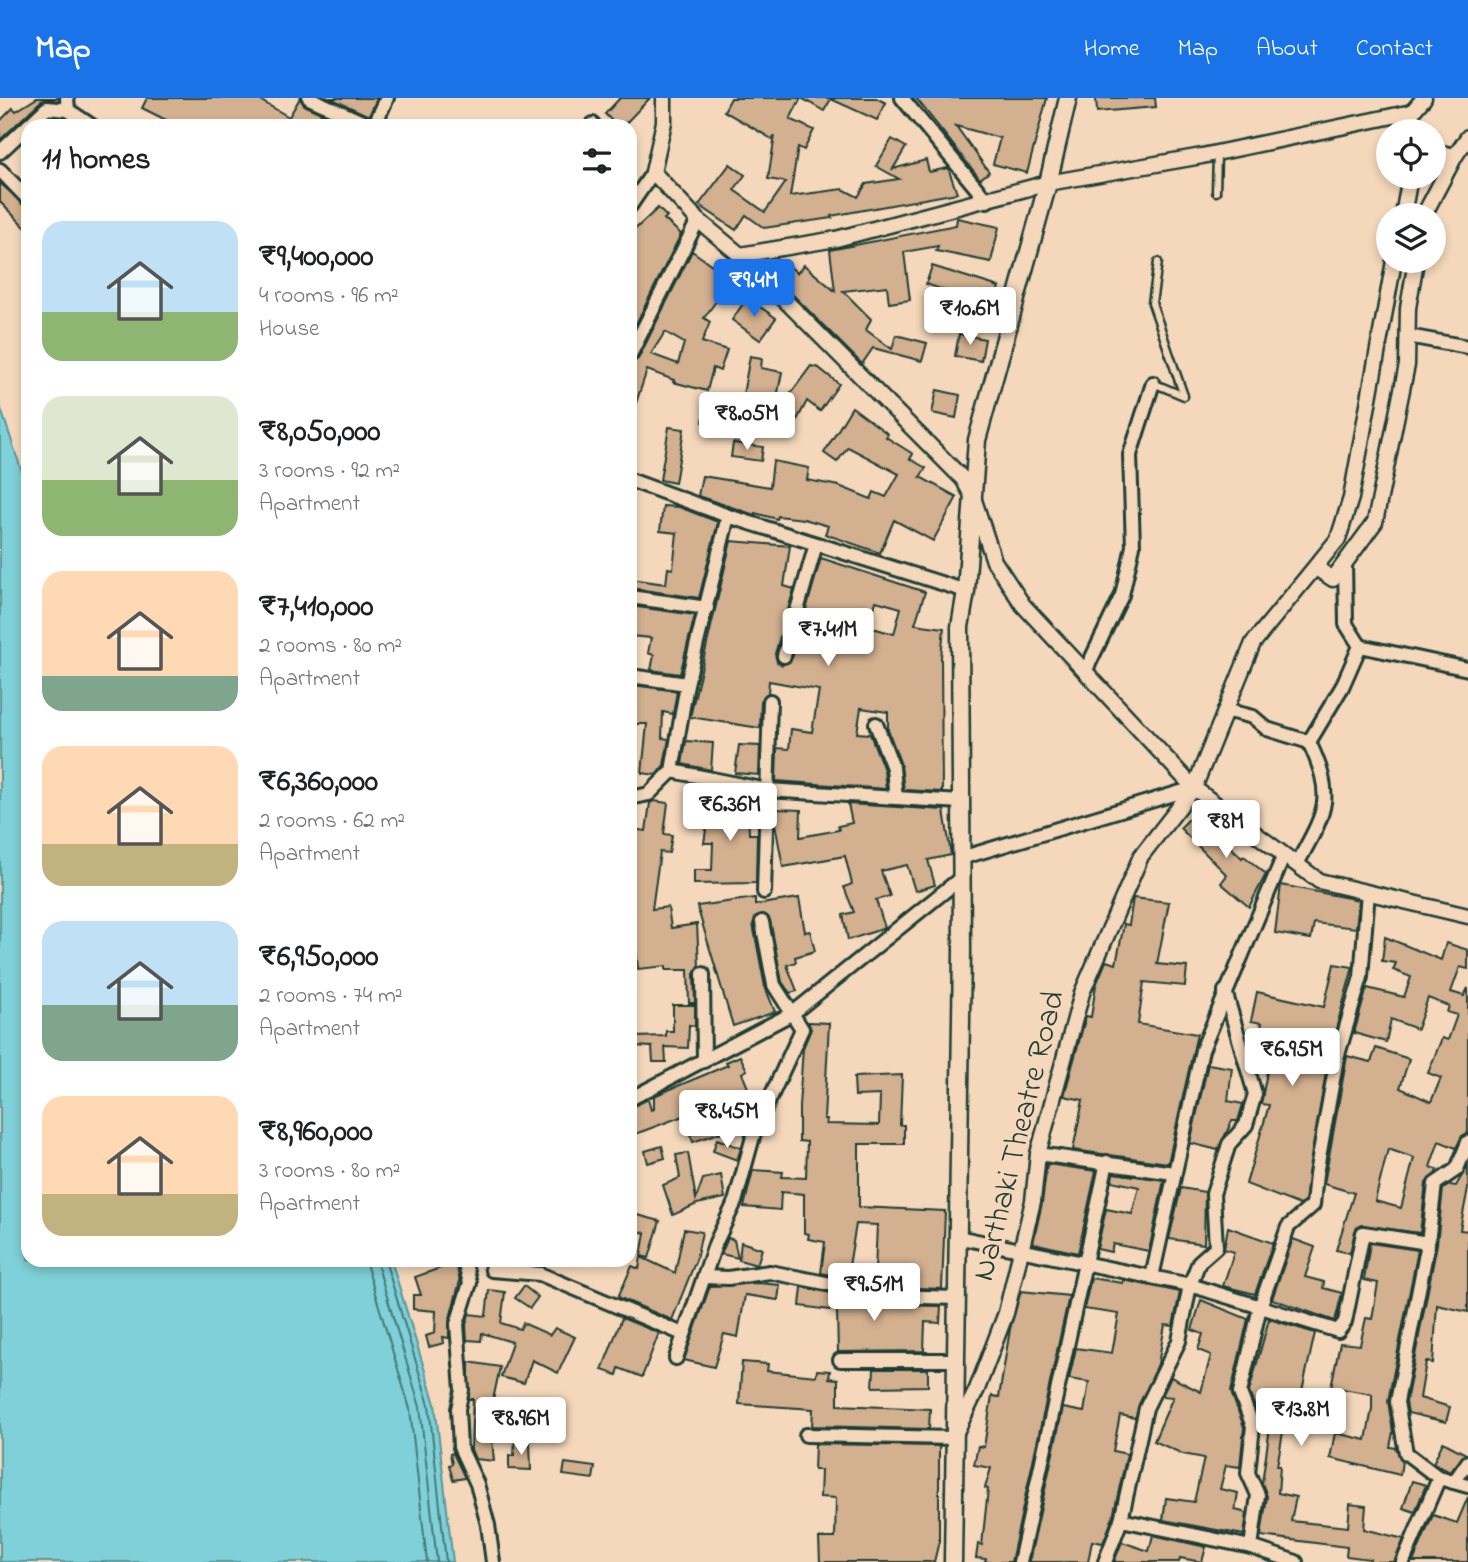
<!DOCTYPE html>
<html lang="en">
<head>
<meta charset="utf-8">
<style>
  body { margin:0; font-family:"Indie Flower",sans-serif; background:#f6f6f6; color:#202124; height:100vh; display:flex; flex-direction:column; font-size:26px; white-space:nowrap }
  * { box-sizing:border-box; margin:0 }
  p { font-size:23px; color:#757577 }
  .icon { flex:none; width:38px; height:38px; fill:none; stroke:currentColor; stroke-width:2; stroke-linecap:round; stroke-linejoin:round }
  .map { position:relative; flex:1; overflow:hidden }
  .sheet { position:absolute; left:21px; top:21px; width:616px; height:1148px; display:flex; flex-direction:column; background:#fff; border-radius:21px; box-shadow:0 4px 10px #0003 }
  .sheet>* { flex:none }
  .fabs { position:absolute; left:1376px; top:21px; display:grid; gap:14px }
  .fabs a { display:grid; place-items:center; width:70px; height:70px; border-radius:50%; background:#fff; box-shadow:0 4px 10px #0003; font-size:35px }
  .price { position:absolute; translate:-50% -60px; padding:0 16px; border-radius:7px; background:#fff; color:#222; font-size:23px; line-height:46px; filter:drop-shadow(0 2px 4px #0008) }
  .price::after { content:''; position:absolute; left:50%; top:42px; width:21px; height:16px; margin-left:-10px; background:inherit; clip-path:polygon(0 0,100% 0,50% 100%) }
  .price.selected { background:#1a73e8; color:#fff }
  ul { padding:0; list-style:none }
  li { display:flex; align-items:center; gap:21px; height:175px; padding:0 21px }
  li span { display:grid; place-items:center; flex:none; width:196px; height:140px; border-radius:21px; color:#555 }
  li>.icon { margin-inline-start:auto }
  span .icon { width:84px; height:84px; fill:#fffc; stroke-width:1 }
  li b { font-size:30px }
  h2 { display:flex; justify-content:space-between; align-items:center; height:84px; padding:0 21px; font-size:30px }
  header { display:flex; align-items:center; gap:42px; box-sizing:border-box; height:98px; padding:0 35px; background:#1a73e8; color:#fff }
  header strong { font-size:33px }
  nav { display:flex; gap:38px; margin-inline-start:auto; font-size:24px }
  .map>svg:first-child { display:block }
  .water { fill:#7fd0d8; stroke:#599596; stroke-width:2 }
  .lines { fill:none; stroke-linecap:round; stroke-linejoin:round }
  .shore { stroke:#457876; stroke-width:2 }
  .building { fill:#d3b08f; stroke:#1f3d34; stroke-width:2; fill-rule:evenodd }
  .service-casing { stroke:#1f3d34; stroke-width:11 }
  .minor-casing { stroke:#1f3d34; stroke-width:18 }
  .tertiary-casing { stroke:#1f3d34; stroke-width:19 }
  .secondary-casing { stroke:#1f3d34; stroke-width:21 }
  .service { stroke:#f5d8bb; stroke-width:6 }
  .minor { stroke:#f5d8bb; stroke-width:12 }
  .tertiary { stroke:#f5d8bb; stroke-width:14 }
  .secondary { stroke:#f5d8bb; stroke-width:16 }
  .labels { text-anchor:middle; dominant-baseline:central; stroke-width:7; stroke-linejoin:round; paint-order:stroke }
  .street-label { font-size:32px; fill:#1f3d34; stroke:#f5d8bb }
</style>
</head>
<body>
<header>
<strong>Map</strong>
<nav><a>Home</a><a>Map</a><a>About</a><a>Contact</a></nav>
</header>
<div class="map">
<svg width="1468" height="1464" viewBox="0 0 1468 1464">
  <rect width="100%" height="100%" fill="#f5d8bb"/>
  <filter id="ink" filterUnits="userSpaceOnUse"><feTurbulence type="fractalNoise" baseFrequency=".0143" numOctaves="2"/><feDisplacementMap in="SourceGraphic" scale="14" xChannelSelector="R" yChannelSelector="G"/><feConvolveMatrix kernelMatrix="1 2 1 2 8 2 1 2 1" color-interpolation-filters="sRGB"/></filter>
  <g filter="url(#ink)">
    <!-- water -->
    <polygon class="water" points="0,308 28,392 28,1162 391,1162 435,1306 453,1464 0,1464"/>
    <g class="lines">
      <!-- shore -->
      <g class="shore">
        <polyline points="365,1162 410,1311 427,1464"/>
        <polyline points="376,1162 420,1309 437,1464"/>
        <polyline points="385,1162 429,1307 446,1464"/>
      </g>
    </g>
    <!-- building -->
    <g class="building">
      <polygon points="37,0 58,0 41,3 0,42 0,23 13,10 16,13"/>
      <polygon points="147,0 256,0 289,19 300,0 305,8 350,28 320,28 313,25 311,28 178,28 142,10"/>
      <polygon points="330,0 377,0 369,18"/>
      <polygon points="620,0 650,0 623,28 617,28 605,16"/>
      <polygon points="731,0 876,0 886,5 877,22 831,1 824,13 801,0 790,21 814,32 804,52 798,49 790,98 843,91 858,99 866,86 899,81 876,68 892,41 906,49 893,71 926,62 929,74 948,70 957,95 831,118 832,120 764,130 746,117 736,132 699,107 730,66 745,77 734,92 765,114 786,84 768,81 775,37 772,41 724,13"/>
      <polygon points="916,0 1047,0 1027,75 993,66 1000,40 956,28 989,74 980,81"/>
      <polygon points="1096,0 1155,0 1156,9 1097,14"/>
      <polygon points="0,85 28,110 28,132 0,104"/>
      <polygon points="658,110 667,119 664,121 681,136 630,238 630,136"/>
      <polygon points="957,120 999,129 991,164 936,153 938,148 904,154 910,202 889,205 887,188 843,193 871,221 866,232 892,251 896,237 927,245 922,263 873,250 862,266 773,177 785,164 797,175 804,167 835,193 830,152 956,127"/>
      <path d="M692 153 732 181 704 220 710 224 702 244 727 252 720 273 713 270 707 293 673 284 674 282 647 272 633 314H630V266L638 261ZM665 234 684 245 678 266 651 256Z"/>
      <polygon points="932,168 999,189 993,209 926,186"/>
      <polygon points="747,200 776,220 760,242 732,222"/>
      <polygon points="959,236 985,241 981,263 955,258"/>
      <polygon points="750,258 762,260 761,270 782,274 775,310 742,302"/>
      <polygon points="811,268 819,270 839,286 820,313 807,303 797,322 779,311"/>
      <polygon points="937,292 960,297 956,320 932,315"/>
      <polygon points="707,301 735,306 731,330 703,324"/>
      <polygon points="852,309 888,336 886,339 913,356 910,361 926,370 920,379 957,399 933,443 894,422 880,455 825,436 828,428 804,421 778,418 777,421 755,415 755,417 698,398 702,378 770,389 773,363 809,370 807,382 839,388 871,401 874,394 886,399 899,376 848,349 837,364 824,355"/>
      <polygon points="669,329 684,331 675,385 660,382"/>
      <polygon points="733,345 763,349 761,363 731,359"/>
      <polygon points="663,408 679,409 718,424 699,500 630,490 630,481 666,486 668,470 673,471 677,435 660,433"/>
      <path d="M731 443 790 448 784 488 794 491 775 556 777 564 782 567 792 560 821 460 925 494 915 526 944 530 941 559 942 694 904 692 901 667 888 632V614L861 610 857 635 870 636 884 672 886 691 776 683 777 650 789 651 791 631 812 634 819 592 769 583 768 595 761 603 760 630 690 619ZM876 503 901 510 894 536 869 529Z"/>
      <polygon points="630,508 695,517 680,576 651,572 654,557 648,555 651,540 630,538"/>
      <polygon points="633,587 677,593 673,616 663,614 662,640 669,641 664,667 656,677 642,675 647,626 632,626"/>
      <polygon points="686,643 713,645 711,672 682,666"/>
      <polygon points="739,647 760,648 759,677 735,675"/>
      <polygon points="711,700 756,701 757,712 748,712 749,736 757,736 756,785 694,786 694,772 712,772 713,745 704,745"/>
      <polygon points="654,703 668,705 664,736 672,737 669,755 660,754 652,811 668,809 671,830 697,826 699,868 694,876 695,905 689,905 688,872 666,872 666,868 638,871 635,840 630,840 630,731 646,733 650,705"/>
      <polygon points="848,706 944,712 951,757 928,762 935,787 915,793 907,767 881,773 890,798 876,802 885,830 848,842 843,817 854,814 844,789 852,786 845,758 783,769 775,726 775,711 801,712 800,739 839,732 838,728 852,725"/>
      <polygon points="1195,715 1242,760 1244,758 1266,776 1249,809 1221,785 1227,777 1180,730"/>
      <polygon points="1281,787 1359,802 1356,830 1314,825 1311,841 1275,835"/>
      <polygon points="755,800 755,807 799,800 805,834 810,833 815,853 795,859 796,864 787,867 797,893 790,895 782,884 770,822 764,816 756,818 753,826 765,889 775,914 733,928 697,808"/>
      <polygon points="1133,800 1169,804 1157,866 1187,869 1185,888 1144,884 1138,926 1197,936 1168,1065 1073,1052 1083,1002 1064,998 1086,918 1091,919 1096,887 1106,863 1116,866 1124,826 1129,827"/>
      <path d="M1385 839 1441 862 1446 845 1468 852V871L1460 869 1451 894 1464 898 1468 890V1035L1462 1038 1456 1050 1439 1043 1430 1069 1437 1071 1436 1075 1426 1085 1420 1135 1361 1127 1355 1133 1350 1155 1336 1152 1354 1095 1324 1086 1347 958 1371 964 1376 950 1409 961 1400 990 1431 1004 1441 980 1428 975 1442 940 1448 942 1457 917 1447 914 1449 908 1428 900 1417 931 1391 921 1386 944 1354 935 1367 890 1404 899 1411 879 1393 872 1396 865 1382 863ZM1388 1051 1414 1060 1401 1110 1375 1103Z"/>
      <polygon points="1334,866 1353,869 1334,938 1301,932 1296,955 1328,962 1305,1103 1300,1107 1246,1086 1269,1007 1261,1006 1269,963 1255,961 1262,925 1251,923 1257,894 1324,909"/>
      <polygon points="673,907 695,907 695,928 689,927 688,950 665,949 666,964 653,964 652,949 634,948 635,939 666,938 666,933 673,933"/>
      <path d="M808 924 829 925 824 1021H827L826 1026 879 1027 880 997 855 998 854 979 902 977 900 1027H904V1046H859V1109L945 1113 942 1191 892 1189 821 1175 825 1144 808 1141 809 1136 804 1135V1096L781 1094 780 1112 744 1109 753 1072 783 1074 782 1079 806 1080 807 1044 799 1043V1008L803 950 811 931ZM856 1126 877 1127 875 1172 849 1168Z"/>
      <polygon points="740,958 747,972 742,975 752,1000 756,999 758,1006 754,1015 736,1021 739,1028 693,1044 683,1018 630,1038 630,1010 648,1001 651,1012 654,1011 654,998 728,967 726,964"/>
      <polygon points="1208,966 1232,970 1228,1003 1243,1006 1238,1023 1232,1023 1218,1052 1190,1045"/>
      <polygon points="717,1041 741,1050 737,1062 713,1053"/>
      <polygon points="662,1048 665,1060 648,1065 645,1053"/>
      <polygon points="688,1055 696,1101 703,1081 721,1077 725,1100 697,1106 673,1117 663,1087 680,1080 676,1057"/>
      <polygon points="1047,1066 1096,1073 1078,1155 1033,1145 1042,1105"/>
      <polygon points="1468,1067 1468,1090 1460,1132 1468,1133 1468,1214 1437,1207 1433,1265 1426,1264 1420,1300 1450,1309 1446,1324 1408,1315 1406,1304 1437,1146 1443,1091 1450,1087 1456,1088"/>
      <polygon points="1113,1075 1164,1082 1149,1153 1113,1146 1111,1154 1097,1151 1106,1111 1132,1116 1139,1089 1112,1083"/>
      <polygon points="1181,1090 1205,1094 1204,1146 1169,1141"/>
      <polygon points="630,1115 660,1123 649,1160 641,1158 645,1135 630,1130"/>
      <polygon points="1228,1129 1273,1145 1255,1196 1223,1188 1234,1154 1224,1151"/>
      <polygon points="684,1131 702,1134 696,1162 672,1222 618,1199 632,1168 639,1171 641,1159 675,1175"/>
      <polygon points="728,1140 734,1142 738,1160 721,1156"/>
      <polygon points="1293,1141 1315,1149 1305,1179 1324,1184 1323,1190 1342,1195 1335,1223 1272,1201"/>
      <polygon points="741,1144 762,1151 757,1167 739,1162"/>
      <polygon points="1370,1145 1418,1152 1388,1303 1393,1334 1390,1349 1396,1350 1402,1363 1400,1377 1330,1360 1335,1335 1366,1342 1372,1311 1372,1296 1331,1289 1340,1245 1360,1247 1366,1220 1372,1221 1378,1185 1364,1182"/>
      <polygon points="442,1162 455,1162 460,1183 449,1224 449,1240 443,1239 444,1245 429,1249 426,1238 435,1235 436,1213 413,1211 413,1197 421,1197 415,1179 443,1169"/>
      <polygon points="1091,1180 1123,1185 1123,1182 1180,1194 1173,1228 1165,1227 1158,1266 1135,1320 1120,1317 1113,1353 1127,1356 1113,1419 1103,1445 1092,1443 1088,1464 1029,1464 1063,1310 1084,1314 1089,1284 1069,1281 1076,1250 1112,1255 1119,1216 1084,1211"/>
      <polygon points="758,1185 780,1187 778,1202 745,1197 738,1239 724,1236 714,1269 684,1262 710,1188"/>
      <polygon points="524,1188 538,1199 530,1210 515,1200"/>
      <polygon points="802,1189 889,1207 941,1208 940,1225 925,1224 924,1253 838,1254 837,1213 800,1208"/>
      <polygon points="489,1192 505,1194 501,1225 520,1231 523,1225 550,1237 555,1230 575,1239 558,1275 532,1262 524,1285 501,1279 512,1244 482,1235 481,1243 467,1242 466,1227 469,1216 486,1218"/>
      <polygon points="1021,1193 1069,1198 1011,1464 985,1464 986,1461 976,1460 978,1446 982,1447 988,1391 985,1390 991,1370 974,1367 978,1348 984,1349 992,1298 999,1299 1010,1231"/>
      <polygon points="1201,1202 1248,1221 1231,1294 1244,1329 1240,1369 1226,1367 1220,1391 1238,1395 1235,1412 1247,1415 1244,1437 1163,1422 1166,1400 1194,1404 1204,1360 1183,1356 1154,1343 1173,1299 1162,1298 1171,1279 1201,1294 1211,1257 1198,1252 1203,1236 1192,1232"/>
      <polygon points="622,1220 659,1235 642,1279 619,1270 617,1277 602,1272"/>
      <polygon points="1269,1221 1315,1235 1300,1302 1318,1306 1315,1322 1286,1317 1277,1368 1280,1368 1278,1395 1296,1399 1291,1423 1348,1429 1350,1406 1366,1408 1364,1431 1404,1441 1394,1464 1369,1464 1370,1461 1346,1458 1347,1449 1261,1438 1267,1398 1262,1385 1271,1322 1259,1320 1249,1294"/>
      <polygon points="469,1264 500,1269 493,1302 511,1305 508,1322 490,1319 494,1363 475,1361 471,1351 473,1301 469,1301"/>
      <polygon points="742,1264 768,1266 767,1273 816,1278 817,1272 830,1273 829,1280 838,1281 838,1307 930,1311 929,1331 812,1328 813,1311 739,1306"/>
      <polygon points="874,1271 928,1271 928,1288 873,1289"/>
      <polygon points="515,1343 530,1345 531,1372 509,1371 509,1357 514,1358"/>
      <polygon points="1443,1344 1466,1356 1450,1374 1433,1365"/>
      <polygon points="815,1346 939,1348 939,1443 934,1464 820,1464 819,1440 835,1440 836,1400 820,1399 821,1372 814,1372"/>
      <polygon points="453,1355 465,1380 453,1382 449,1367 452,1366 450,1356"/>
      <polygon points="565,1365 595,1369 593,1381 563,1377"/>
      <polygon points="1412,1383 1426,1387 1415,1414 1403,1410"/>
      <polygon points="1468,1399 1468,1464 1413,1464 1433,1417 1457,1425"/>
      <polygon points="1153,1437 1206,1449 1202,1464 1180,1460 1179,1464 1114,1464 1122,1444 1149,1453"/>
    </g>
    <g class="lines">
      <!-- service casing -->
      <g class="service-casing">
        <g id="service">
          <polyline points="1216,94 1217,57"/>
          <polyline points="1153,285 1184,298 1152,205 1158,164"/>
        </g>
      </g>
      <!-- minor casing -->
      <g class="minor-casing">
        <g id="minor">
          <polyline points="67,0 68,12 92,28"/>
          <polyline points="309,0 371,28"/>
          <polyline points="902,0 987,103"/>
          <polyline points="374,28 387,0"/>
          <polyline points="591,28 593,26"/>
          <polyline points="0,54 47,10 68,12"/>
          <polyline points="0,72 28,101"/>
          <polyline points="630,108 653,74"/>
          <polyline points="1408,238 1468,249"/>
          <polyline points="630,257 698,122"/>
          <polyline points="630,382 728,418 966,493"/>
          <polyline points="1345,464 1346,526 1360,548 1468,571"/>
          <polyline points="630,499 707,510"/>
          <polyline points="784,558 816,446"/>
          <polyline points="1085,574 1122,497 1133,448 1130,357 1153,285"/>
          <polyline points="630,578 687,586"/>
          <polyline points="1225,612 1253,619 1267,631 1309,644 1342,589 1360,548"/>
          <polyline points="876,626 893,670 896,700"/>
          <polyline points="672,673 767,692 961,704"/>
          <polyline points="630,700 649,696 672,673 687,586 728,418"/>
          <polyline points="961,760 1194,690"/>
          <path d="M1297 766C1325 714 1336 701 1309 644"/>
          <polyline points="764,794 770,603"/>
          <polyline points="703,876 704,963"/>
          <polyline points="1225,893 1255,996 1246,1027 1229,1046 1213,1096 1216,1149 1199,1164 1190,1187 1338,1233 1345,1224 1363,1135 1428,1145"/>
          <polyline points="630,1001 793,915 961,780"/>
          <polyline points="1038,1056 1174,1075"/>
          <polyline points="957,1139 1190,1187 1179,1243 1146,1310 1121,1422"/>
          <polyline points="464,1162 470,1185 457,1226 462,1292 458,1311 460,1349 477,1386 488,1427 493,1464"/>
          <polyline points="491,1162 492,1172 540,1176 683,1236"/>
          <polyline points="704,1179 728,1180 770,1174 891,1198 956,1200"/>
          <polyline points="1152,1179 1202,952 1284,757"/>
          <polyline points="676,1260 716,1144 735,1104 754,1035 802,931 774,887 762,824"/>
          <polyline points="840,1262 955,1262"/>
          <polyline points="806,1337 954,1340"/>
          <polyline points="1439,1380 1468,1388"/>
          <polyline points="1454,1384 1468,1364"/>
          <polyline points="1251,1449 1258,1397 1248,1375 1253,1328 1240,1295 1260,1209 1288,1129 1313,1107 1316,1076 1337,960 1361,879 1368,794"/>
          <polyline points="1020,1464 1107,1064"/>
          <polyline points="1105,1464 1121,1422 1251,1449 1296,1464"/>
          <polyline points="1403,1464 1439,1380 1406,1355 1397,1304 1428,1145 1435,1086 1457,1071 1468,1044"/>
        </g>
      </g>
      <!-- tertiary casing -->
      <g class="tertiary-casing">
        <g id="tertiary">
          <polyline points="664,0 664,24 653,74 698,122 740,157 963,381 973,399 994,463 1023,507 1194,690 1319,783 1468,818"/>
          <polyline points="1412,33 1412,14 1424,0"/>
          <polyline points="1433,53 1455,58 1468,39"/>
          <polyline points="1403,117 1410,79"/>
          <polyline points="1424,117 1455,58"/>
          <polyline points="740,157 836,141 1048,85 1202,58 1412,14"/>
          <polyline points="1316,470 1333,481 1375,424 1407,267 1408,210 1416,163"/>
          <polyline points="955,1336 977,1291 1006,1215 1033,1103 1038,1056 1082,895 1141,758 1194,690 1253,545 1338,441 1351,400 1394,163"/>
        </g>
      </g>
      <!-- secondary casing -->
      <g class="secondary-casing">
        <polyline id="secondary" points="953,1464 962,853 960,529 966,493 977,342 1048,85 1068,0"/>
      </g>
      <!-- service -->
      <use href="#service" class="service"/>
      <!-- minor -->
      <use href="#minor" class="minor"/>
      <!-- tertiary -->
      <use href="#tertiary" class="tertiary"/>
      <!-- secondary -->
      <use href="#secondary" class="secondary"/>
    </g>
  </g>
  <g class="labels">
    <!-- street labels -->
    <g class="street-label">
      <text transform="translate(1020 1038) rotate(-76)">Narthaki Theatre Road</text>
    </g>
  </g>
</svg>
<div class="fabs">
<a><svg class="icon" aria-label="locate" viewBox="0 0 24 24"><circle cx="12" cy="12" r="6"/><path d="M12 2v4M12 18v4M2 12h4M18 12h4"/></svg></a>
<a><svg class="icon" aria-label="layers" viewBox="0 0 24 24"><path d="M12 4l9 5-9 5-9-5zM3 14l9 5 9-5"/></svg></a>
</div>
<b class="price selected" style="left:754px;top:221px">₹9.4M</b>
<b class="price" style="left:970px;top:249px">₹10.6M</b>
<b class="price" style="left:747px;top:354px">₹8.05M</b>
<b class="price" style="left:828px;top:570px">₹7.41M</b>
<b class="price" style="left:730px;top:745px">₹6.36M</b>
<b class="price" style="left:1226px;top:762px">₹8M</b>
<b class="price" style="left:1292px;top:990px">₹6.95M</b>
<b class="price" style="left:727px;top:1052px">₹8.45M</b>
<b class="price" style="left:874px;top:1225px">₹9.51M</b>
<b class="price" style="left:1301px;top:1350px">₹13.8M</b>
<b class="price" style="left:521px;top:1359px">₹8.96M</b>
<section class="sheet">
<h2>11 homes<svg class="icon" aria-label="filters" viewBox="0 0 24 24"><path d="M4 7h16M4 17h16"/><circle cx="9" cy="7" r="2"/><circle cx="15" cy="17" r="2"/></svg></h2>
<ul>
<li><span style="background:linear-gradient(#bfe0f5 65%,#8fb573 0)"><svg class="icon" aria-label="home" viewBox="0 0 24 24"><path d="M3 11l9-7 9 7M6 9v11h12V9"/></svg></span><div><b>₹9,400,000</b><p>4 rooms · 96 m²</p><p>House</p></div></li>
<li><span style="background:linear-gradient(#dfe7d0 60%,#8fb573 0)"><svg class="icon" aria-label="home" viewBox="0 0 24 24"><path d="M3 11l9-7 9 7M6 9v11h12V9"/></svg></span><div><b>₹8,050,000</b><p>3 rooms · 92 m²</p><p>Apartment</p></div></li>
<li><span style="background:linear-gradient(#ffd9b3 75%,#7fa58c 0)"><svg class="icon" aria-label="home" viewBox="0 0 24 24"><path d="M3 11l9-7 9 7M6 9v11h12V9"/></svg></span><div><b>₹7,410,000</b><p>2 rooms · 80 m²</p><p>Apartment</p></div></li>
<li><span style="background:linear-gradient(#ffd9b3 70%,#c2b280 0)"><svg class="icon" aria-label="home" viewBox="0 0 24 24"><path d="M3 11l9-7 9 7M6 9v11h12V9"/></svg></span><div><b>₹6,360,000</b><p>2 rooms · 62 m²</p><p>Apartment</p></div></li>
<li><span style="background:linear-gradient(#bfe0f5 60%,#7fa58c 0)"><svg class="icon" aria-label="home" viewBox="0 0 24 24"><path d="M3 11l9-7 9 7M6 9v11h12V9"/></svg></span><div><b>₹6,950,000</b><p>2 rooms · 74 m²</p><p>Apartment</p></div></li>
<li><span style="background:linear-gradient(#ffd9b3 70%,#c2b280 0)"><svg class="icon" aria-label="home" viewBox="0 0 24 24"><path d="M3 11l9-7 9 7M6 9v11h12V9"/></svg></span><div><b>₹8,960,000</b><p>3 rooms · 80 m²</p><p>Apartment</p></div></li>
</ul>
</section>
</div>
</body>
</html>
